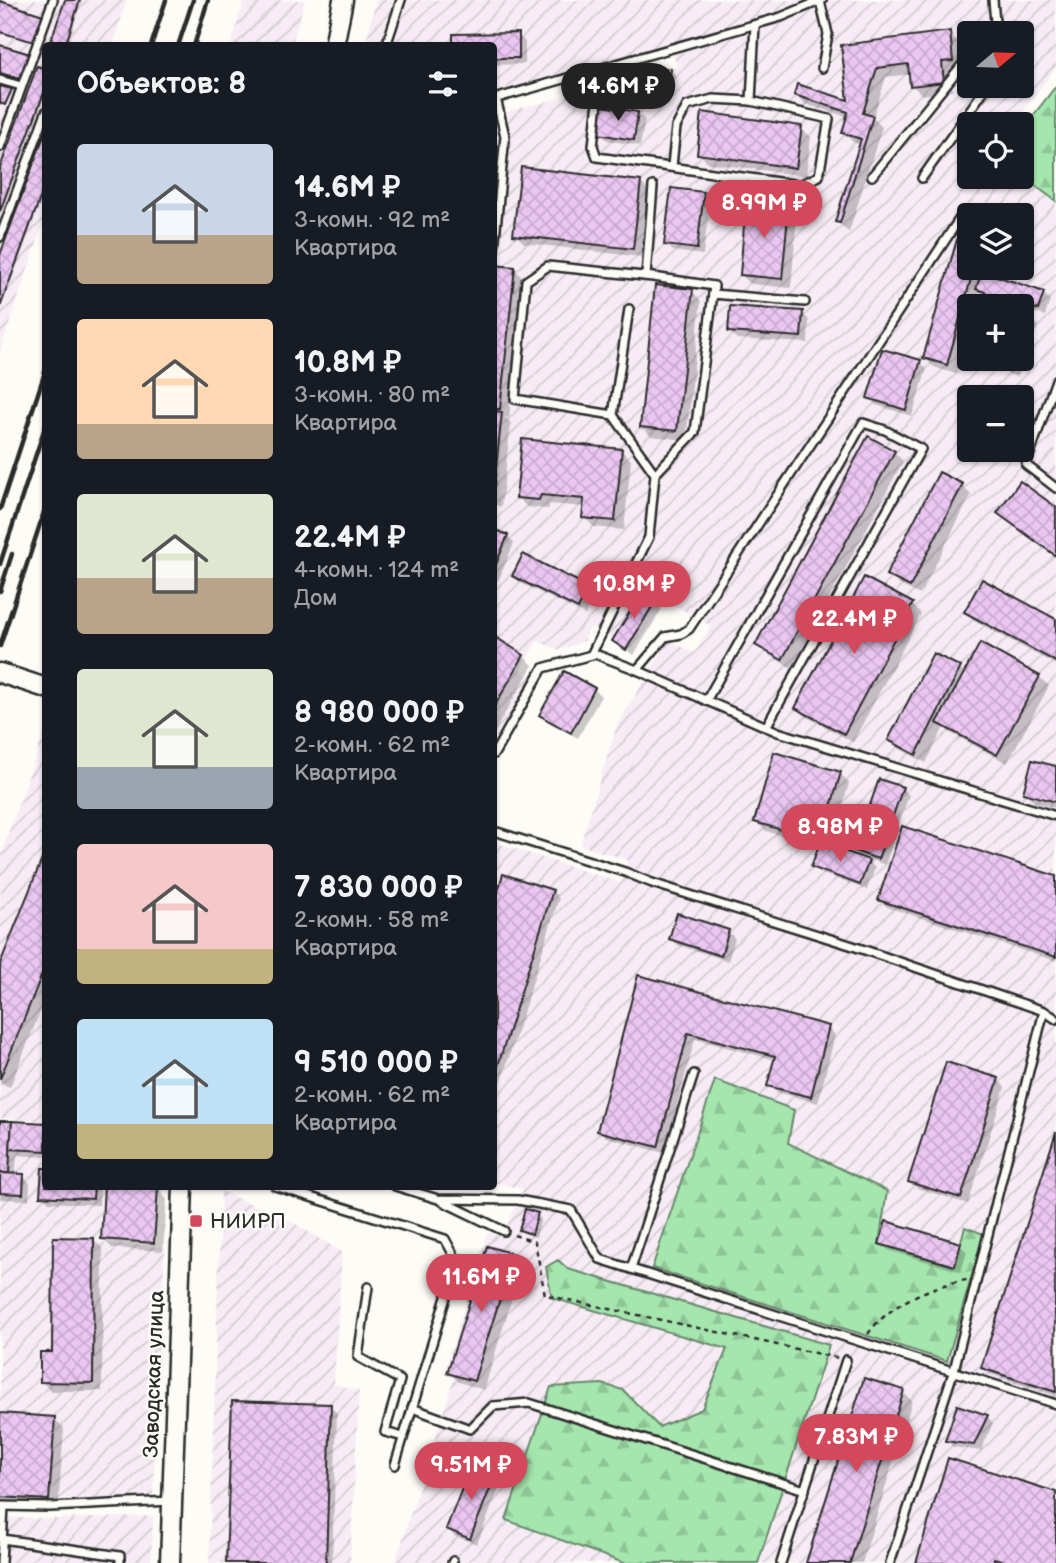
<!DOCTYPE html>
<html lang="ru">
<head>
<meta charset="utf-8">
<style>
  body { margin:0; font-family:"Balsamiq Sans",sans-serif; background:#242831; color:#f1f3f6; height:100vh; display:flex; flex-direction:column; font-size:26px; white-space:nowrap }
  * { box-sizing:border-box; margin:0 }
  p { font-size:23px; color:#9ea1a6 }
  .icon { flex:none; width:38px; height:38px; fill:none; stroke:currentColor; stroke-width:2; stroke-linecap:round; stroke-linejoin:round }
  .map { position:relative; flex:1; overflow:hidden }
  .sheet { position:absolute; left:42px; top:42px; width:455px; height:1148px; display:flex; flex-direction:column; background:#171b24; border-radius:7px; box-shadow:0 2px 5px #0004 }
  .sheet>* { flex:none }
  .needle { width:46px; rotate:71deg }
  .buttons { position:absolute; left:957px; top:21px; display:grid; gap:14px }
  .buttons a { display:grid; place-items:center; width:77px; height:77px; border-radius:7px; background:#171b24; box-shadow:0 2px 5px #0004; font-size:35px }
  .price { position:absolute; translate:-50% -60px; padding:0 16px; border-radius:24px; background:#d1495b; color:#fff; font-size:23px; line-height:46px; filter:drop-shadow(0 2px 4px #0008) }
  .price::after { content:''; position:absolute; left:50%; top:42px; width:21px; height:16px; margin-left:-10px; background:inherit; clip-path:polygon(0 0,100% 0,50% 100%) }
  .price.current { background:#222; color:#fff }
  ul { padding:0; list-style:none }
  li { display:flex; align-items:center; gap:21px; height:175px; padding:0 35px }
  li span { display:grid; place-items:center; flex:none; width:196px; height:140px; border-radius:7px; color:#555 }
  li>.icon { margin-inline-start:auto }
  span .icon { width:84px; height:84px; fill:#fffc; stroke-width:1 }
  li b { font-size:30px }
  h2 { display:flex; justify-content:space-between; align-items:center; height:84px; padding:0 35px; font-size:30px }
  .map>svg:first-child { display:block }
  .industrial { fill:url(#industrial-furrows); fill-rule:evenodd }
  .forest { fill:url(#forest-firs); stroke:#68886c; stroke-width:2 }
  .shadow { fill:#0003 }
  .building { fill:url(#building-cross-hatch); stroke:#2b2b2b; stroke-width:2 }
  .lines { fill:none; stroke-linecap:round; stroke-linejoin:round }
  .service-casing { stroke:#2b2b2b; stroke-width:12 }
  .tertiary-casing { stroke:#2b2b2b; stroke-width:23 }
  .path { stroke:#2b2b2b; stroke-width:2.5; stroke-dasharray:5 5; stroke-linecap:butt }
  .service { stroke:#fdfcf7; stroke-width:7 }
  .tertiary { stroke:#fdfcf7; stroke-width:18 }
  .rail { stroke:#2b2b2b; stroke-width:4.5 }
  .poi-dot { fill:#d1495b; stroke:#fdfcf7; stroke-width:2.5 }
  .labels { text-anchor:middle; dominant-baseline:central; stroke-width:5; stroke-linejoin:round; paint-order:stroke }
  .poi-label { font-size:21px; fill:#2b2b2b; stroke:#fdfcf7; text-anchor:start }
  .street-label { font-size:21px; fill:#2b2b2b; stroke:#fdfcf7 }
</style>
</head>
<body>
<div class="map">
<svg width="1056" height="1563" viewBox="0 0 1056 1563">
  <defs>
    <pattern id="industrial-furrows" width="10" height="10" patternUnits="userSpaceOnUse" patternTransform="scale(1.75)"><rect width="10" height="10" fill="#f7ecf5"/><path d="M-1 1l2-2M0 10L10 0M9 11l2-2" fill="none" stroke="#d4cbd2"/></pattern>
    <pattern id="forest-firs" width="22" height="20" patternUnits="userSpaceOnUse" patternTransform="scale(1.75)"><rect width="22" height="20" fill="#a5e6ae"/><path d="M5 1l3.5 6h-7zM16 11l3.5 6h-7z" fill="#8ec596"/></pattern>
    <pattern id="building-cross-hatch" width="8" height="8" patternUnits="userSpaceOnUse" patternTransform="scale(1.75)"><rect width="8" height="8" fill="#eac6f1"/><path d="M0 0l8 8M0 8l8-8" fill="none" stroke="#c9aacf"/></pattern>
  </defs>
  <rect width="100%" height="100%" fill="#fdfcf7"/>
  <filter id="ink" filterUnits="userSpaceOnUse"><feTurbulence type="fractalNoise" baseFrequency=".0143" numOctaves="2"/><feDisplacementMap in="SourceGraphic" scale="14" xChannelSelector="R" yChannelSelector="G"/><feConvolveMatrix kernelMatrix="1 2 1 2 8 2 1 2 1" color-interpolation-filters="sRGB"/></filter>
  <g filter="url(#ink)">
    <!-- industrial -->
    <g class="industrial">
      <polygon points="0,0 127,0 113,45 46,46 45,219 0,351"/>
      <polygon points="244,0 305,0 292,45 231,45"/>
      <path d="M376 0H1056V67L1014 124H970V177H977L971 185 984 193 997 177H1022V145L1056 102V1563H395L454 1378 444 1374 487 1233 502 1237 523 1189 494 1182V842L621 883 628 860 580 845 617 725 669 640 694 653 711 626 667 601 632 649 591 627 586 634 585 641 559 650 537 641 520 670 534 679 494 738V115L678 67 667 43 494 92V46H365ZM970 33H1022V86H970ZM970 215H1022V268H970ZM970 306H1022V359H970ZM970 397H1022V450H970Z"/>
      <polygon points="45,730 45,1121 0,1118 0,857"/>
      <polygon points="0,1120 45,1122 46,1186 103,1187 99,1242 165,1247 153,1496 49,1500 0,1497"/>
      <polygon points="221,1191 294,1223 342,1252 334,1384 359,1391 350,1563 209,1563"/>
      <polygon points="153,1516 151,1563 0,1563 0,1517 53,1519"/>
    </g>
    <!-- forest -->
    <g class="forest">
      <polygon points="1056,86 1056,201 1022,176 1022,130"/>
      <polygon points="715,1080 794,1110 788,1143 887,1191 879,1244 954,1266 965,1227 984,1234 947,1361 652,1268"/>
      <polygon points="558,1260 568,1269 829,1345 758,1563 624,1563 506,1520 551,1387 602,1384 623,1390 659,1427 702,1409 727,1349 552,1298 546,1267"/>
    </g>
    <!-- shadow -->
    <g class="shadow">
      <polygon points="67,0 82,0 67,46 51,46"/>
      <polygon points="949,33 958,42 962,70 951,72 953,91 922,95 912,85 911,74 886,77 873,118 882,127 849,232 847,231 837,221 861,145 853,142 844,133 848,117 805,104 796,94 850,103 843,46"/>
      <polygon points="518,35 525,42 525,64 494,65 494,46"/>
      <polygon points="46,71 46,92 0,216 0,173"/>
      <polygon points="671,71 675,75 672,94 635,87 631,83"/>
      <polygon points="638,113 645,120 640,146 607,140 600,133"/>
      <polygon points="801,128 811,137 806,176 708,163 699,153"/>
      <polygon points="46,135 46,187 0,312 0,260"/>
      <polygon points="640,182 650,192 642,257 524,243 515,234"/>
      <polygon points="703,194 710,201 703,255 673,251 666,244"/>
      <polygon points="788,206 797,216 791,288 751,284 741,275"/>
      <polygon points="494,267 514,269 524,279 509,418 505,417 511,423 501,507 494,504"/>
      <polygon points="970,268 986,268 985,273 1043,293 1050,300 1045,316 985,295 980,290 975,306 970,306 970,326 956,374 934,367 925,358"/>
      <polygon points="692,291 701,301 686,440 651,436 642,427"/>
      <polygon points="802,313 809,320 808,343 737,339 730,332"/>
      <polygon points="1022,315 1031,319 1038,325 1017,377 1001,371 994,364 996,359 1022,359"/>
      <polygon points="920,362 927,369 912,416 876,405 869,398"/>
      <polygon points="622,451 631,460 624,530 594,527 584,517 585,507 550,504 548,509 527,507 518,498"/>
      <polygon points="894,452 903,461 792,668 767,654 757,645"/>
      <polygon points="962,486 971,495 920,595 898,584 888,574"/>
      <polygon points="1056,509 1056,557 1008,522 999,513"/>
      <polygon points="494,531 507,536 514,543 498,581 494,579"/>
      <polygon points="514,576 588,588 595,595 585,615 521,583"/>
      <polygon points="655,602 662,609 634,655 614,641"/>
      <polygon points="912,604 921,614 853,742 807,717 797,708"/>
      <polygon points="966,612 1056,621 1056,665 975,621"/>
      <polygon points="497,641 523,656 533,665 494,732 494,647"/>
      <polygon points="960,669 965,674 1039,677 1049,686 1007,763 949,732 944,727 926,763 900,749 890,740"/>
      <polygon points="594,689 601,696 578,738 548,722 542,715"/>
      <polygon points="1056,768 1056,808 1034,802 1025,792"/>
      <polygon points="840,773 849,783 831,848 867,861 856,850 902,788 909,795 885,865 864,857 875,868 867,890 820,873 813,866 820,847 766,831 756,822"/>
      <polygon points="46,854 46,997 10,1087 0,1083 0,969"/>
      <polygon points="505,876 552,891 559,898 494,1105 494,911"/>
      <polygon points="1056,877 1056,961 887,907 880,900"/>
      <polygon points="678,915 729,932 735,939 728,961 678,945 671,938"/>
      <polygon points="639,978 829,1028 835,1035 818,1103 776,1092 769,1085 776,1060 695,1039 664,1153 606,1137 599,1130"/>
      <polygon points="998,1080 1005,1087 968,1204 917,1188 910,1181"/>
      <polygon points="46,1125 46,1157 17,1155 15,1176 23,1176 30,1183 29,1200 0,1199 0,1126"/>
      <polygon points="1056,1138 1056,1396 990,1374 983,1367"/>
      <polygon points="46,1186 100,1186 99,1205 49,1202 42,1195"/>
      <polygon points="106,1186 162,1186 162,1194 167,1199 163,1251 112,1248 102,1238"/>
      <polygon points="537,1215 541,1219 536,1237 525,1234 521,1230"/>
      <polygon points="93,1239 103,1249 102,1391 51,1391 41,1381 54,1354"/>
      <polygon points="881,1243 960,1245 967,1252 961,1272 888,1250"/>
      <polygon points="513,1256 522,1265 484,1390 459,1382 449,1372"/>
      <polygon points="903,1392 912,1401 862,1563 808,1563"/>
      <polygon points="330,1406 337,1413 332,1563 228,1563"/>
      <polygon points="0,1415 54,1419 64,1428 58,1509 0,1505"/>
      <polygon points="987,1416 993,1423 981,1451 953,1447 947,1440"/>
      <polygon points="494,1478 501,1484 477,1544 454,1536 448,1529"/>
      <polygon points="1056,1494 1056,1563 917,1563"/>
    </g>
    <!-- building -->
    <g class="building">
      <polygon points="65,0 80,0 65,46 49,46"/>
      <polygon points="0,1 43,15 34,42 0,32"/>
      <polygon points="950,31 953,61 942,62 944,82 910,86 908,64 877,68 863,113 873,116 840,223 835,222 861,139 842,133 848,112 794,95 797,84 848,100 841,45"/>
      <polygon points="519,33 519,58 494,58 494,46 453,46 453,34"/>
      <polygon points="0,45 30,54 20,79 0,73"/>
      <polygon points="632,62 671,69 668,90 629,83"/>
      <polygon points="37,66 46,69 46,87 0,211 0,168"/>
      <polygon points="0,86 12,89 5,105 0,103"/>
      <polygon points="602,106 638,112 634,140 598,134"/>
      <polygon points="702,112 802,126 796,168 697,154"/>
      <polygon points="46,130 46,182 0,307 0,255"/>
      <polygon points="521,167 641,181 633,249 513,235"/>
      <polygon points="671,188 704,192 697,249 664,245"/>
      <polygon points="746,201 789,205 782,279 740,275"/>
      <polygon points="958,236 970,239 970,268 974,268 947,365 923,358"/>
      <polygon points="494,265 515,267 500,409 494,409"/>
      <polygon points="982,271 1044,292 1038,310 976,289"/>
      <polygon points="655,285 693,289 677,431 640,427"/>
      <polygon points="730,306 803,311 801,337 728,332"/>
      <polygon points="1022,313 1032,317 1022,342"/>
      <polygon points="882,349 921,360 906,410 867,398"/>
      <polygon points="994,359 1015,359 1010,371 992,364"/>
      <polygon points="494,411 502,412 494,487"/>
      <polygon points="868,436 895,451 782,660 755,645"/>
      <polygon points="522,439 622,449 615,521 582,518 584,499 541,495 539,500 516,498"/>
      <polygon points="939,472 963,484 910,587 886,575"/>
      <polygon points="1020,481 1056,507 1056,556 997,513"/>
      <polygon points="494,529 508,535 494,569"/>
      <polygon points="523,554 589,587 578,609 512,576"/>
      <polygon points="864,577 913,603 844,734 795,708"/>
      <polygon points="982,579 1056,619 1056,662 964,612"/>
      <polygon points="642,592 656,600 626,650 612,641"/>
      <polygon points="497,638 524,655 494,707 494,643"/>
      <polygon points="980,643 1040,676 997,755 937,723"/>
      <polygon points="933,653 961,667 916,755 888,740"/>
      <polygon points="564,671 595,688 571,733 539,715"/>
      <polygon points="774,752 841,772 821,841 754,822"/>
      <polygon points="1032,760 1056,766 1056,802 1023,793"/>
      <polygon points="879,779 903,787 878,859 854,851"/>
      <polygon points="902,826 1056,876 1056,957 878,900"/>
      <polygon points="820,842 869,860 860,885 811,867"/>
      <polygon points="46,849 46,964 0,1079 0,964"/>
      <polygon points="503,874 553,890 494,1078 494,905"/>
      <polygon points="677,913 729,930 721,956 669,939"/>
      <polygon points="638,975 829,1026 811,1097 767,1086 775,1056 688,1033 658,1147 597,1131"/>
      <polygon points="946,1062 999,1078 961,1198 908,1182"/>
      <polygon points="0,1121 12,1121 9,1173 0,1173"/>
      <polygon points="12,1121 46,1123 46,1151 10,1149"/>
      <polygon points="1056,1132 1055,1311 1056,1392 981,1368"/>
      <polygon points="42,1168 46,1168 46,1186 94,1186 93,1199 40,1196"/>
      <polygon points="0,1173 24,1174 23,1194 0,1193"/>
      <polygon points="104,1186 158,1188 154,1243 101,1239"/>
      <polygon points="525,1209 538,1213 532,1234 519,1230"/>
      <polygon points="886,1221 961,1243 955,1266 879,1244"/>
      <polygon points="53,1237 94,1238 93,1383 40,1382 40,1352 52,1352"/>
      <polygon points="487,1246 514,1254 474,1381 447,1373"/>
      <polygon points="864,1378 904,1390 850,1563 806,1563"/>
      <polygon points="232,1401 331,1404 326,1563 226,1563"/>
      <polygon points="957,1405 988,1415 974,1445 945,1441"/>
      <polygon points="0,1413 55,1417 49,1500 0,1497"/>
      <polygon points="948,1458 1056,1492 1056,1563 1010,1563 994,1558 993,1563 916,1563"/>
      <polygon points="471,1466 495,1476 470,1539 446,1529"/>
    </g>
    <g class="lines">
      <!-- service casing -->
      <g class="service-casing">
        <g id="service">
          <polyline points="993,0 996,33"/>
          <polyline points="820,1 828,34 822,68"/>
          <polyline points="386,46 401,0"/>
          <polyline points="0,80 21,86"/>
          <polyline points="494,99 781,17 822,0"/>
          <polyline points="615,99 598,102 593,146 597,157 800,185 819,176 829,119 751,101 755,25"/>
          <polyline points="0,147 53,0"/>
          <polyline points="672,166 676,127 687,106 713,99 751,101"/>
          <polyline points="872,176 970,55"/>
          <polyline points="922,178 987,86"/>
          <polyline points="0,237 46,112"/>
          <polyline points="1022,242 1027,244"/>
          <polyline points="494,249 505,136 496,98"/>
          <polyline points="646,276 653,186"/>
          <polyline points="713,294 805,302"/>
          <polyline points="1056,380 1026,465 1056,488"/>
          <polyline points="613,415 629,309"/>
          <polyline points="591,655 649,537 655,474 613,415 515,399 526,281 548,266 653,277 714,286 695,432 655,474"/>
          <polyline points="637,670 778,732 1056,816"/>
          <polyline points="706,701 863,423 885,430 921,449 766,727"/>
          <polyline points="494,754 543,668 595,654 637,670 665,637 681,634 689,629 960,218 970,221"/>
          <polyline points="494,831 625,872 652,883 850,945 1044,1011"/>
          <polyline points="275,1186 445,1239 457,1261 395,1465"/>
          <polyline points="395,1186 438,1199 518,1200 571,1210 600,1259 1056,1404"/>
          <polyline points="442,1201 504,1231"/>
          <polyline points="631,1269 694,1074"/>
          <polyline points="368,1287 358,1357 400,1380 385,1432 403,1437"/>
          <polyline points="412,1408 470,1429 493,1406 529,1403 805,1490"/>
          <polyline points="0,1506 50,1507 171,1501"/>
          <polyline points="2,1539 120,1556 120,1563"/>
          <polyline points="1,1563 4,1507"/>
          <polyline points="452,1563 453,1561"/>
          <polyline points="781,1563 846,1360"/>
          <polyline points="890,1563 954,1370 1044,1011 1056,1019"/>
        </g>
      </g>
      <!-- tertiary casing -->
      <g class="tertiary-casing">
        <g id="tertiary">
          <polyline points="334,46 343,0"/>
          <polyline points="0,673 46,688"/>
          <polyline points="170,1563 183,1186"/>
        </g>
      </g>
      <!-- path -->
      <g class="path">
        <polyline points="514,1235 535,1242 545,1295 838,1358"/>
        <path d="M868 1334C889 1304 932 1285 967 1280"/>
      </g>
      <!-- service -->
      <use href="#service" class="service"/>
      <!-- tertiary -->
      <use href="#tertiary" class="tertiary"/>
      <!-- rail -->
      <g class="rail">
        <polyline points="151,46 166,0"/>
        <polyline points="178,46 193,0"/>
        <polyline points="194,46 208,0"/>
        <polyline points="0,509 46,369"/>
        <polyline points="0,564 46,424"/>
        <polyline points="0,591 12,554"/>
        <polyline points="0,646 46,506"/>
      </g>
    </g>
  </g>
  <!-- markers -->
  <rect class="poi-dot" x="189" y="1214" width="14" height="14" rx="3.5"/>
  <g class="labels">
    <!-- poi labels -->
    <g class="poi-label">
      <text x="210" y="1221">НИИРП</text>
    </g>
    <!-- street labels -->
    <g class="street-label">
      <text transform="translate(154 1374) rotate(-88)">Заводская улица</text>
    </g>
  </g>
</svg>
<div class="buttons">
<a><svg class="needle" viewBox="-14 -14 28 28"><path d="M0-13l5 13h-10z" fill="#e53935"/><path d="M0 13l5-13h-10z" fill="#9ea1a6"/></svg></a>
<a><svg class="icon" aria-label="locate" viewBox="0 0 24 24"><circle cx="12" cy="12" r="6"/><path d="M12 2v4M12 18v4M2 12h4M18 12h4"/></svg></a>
<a><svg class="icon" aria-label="layers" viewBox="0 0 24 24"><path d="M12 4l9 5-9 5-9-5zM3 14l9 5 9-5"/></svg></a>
<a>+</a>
<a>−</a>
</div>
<b class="price current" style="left:618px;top:123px">14.6M ₽</b>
<b class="price" style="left:764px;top:240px">8.99M ₽</b>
<b class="price" style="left:634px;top:621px">10.8M ₽</b>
<b class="price" style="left:854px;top:656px">22.4M ₽</b>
<b class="price" style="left:840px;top:864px">8.98M ₽</b>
<b class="price" style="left:481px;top:1314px">11.6M ₽</b>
<b class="price" style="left:856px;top:1474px">7.83M ₽</b>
<b class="price" style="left:471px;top:1502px">9.51M ₽</b>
<section class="sheet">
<h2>Объектов: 8<svg class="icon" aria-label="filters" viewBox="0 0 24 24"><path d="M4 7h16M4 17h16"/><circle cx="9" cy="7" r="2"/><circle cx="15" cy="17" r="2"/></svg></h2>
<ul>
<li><span style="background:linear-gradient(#c9d6e8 65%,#b9a48a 0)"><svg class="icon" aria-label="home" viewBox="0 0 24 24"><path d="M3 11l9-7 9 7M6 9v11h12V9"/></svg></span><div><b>14.6M ₽</b><p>3-комн. · 92 m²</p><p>Квартира</p></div></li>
<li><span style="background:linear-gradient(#ffd9b3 75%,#b9a48a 0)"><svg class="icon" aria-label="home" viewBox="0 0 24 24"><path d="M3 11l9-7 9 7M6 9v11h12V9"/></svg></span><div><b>10.8M ₽</b><p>3-комн. · 80 m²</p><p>Квартира</p></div></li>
<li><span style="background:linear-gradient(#dfe7d0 60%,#b9a48a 0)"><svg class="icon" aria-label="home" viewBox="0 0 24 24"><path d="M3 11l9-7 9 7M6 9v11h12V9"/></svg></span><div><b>22.4M ₽</b><p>4-комн. · 124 m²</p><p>Дом</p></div></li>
<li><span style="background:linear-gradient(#dfe7d0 70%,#9aa5b1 0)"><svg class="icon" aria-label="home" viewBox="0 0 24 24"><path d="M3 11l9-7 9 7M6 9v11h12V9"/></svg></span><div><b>8 980 000 ₽</b><p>2-комн. · 62 m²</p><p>Квартира</p></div></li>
<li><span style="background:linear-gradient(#f6c9c9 75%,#c2b280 0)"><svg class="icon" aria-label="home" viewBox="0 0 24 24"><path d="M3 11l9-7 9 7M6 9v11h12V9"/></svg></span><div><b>7 830 000 ₽</b><p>2-комн. · 58 m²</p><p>Квартира</p></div></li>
<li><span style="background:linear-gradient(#bfe0f5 75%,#c2b280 0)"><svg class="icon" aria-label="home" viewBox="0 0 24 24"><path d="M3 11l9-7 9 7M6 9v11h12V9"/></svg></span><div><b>9 510 000 ₽</b><p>2-комн. · 62 m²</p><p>Квартира</p></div></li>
</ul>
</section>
</div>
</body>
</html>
